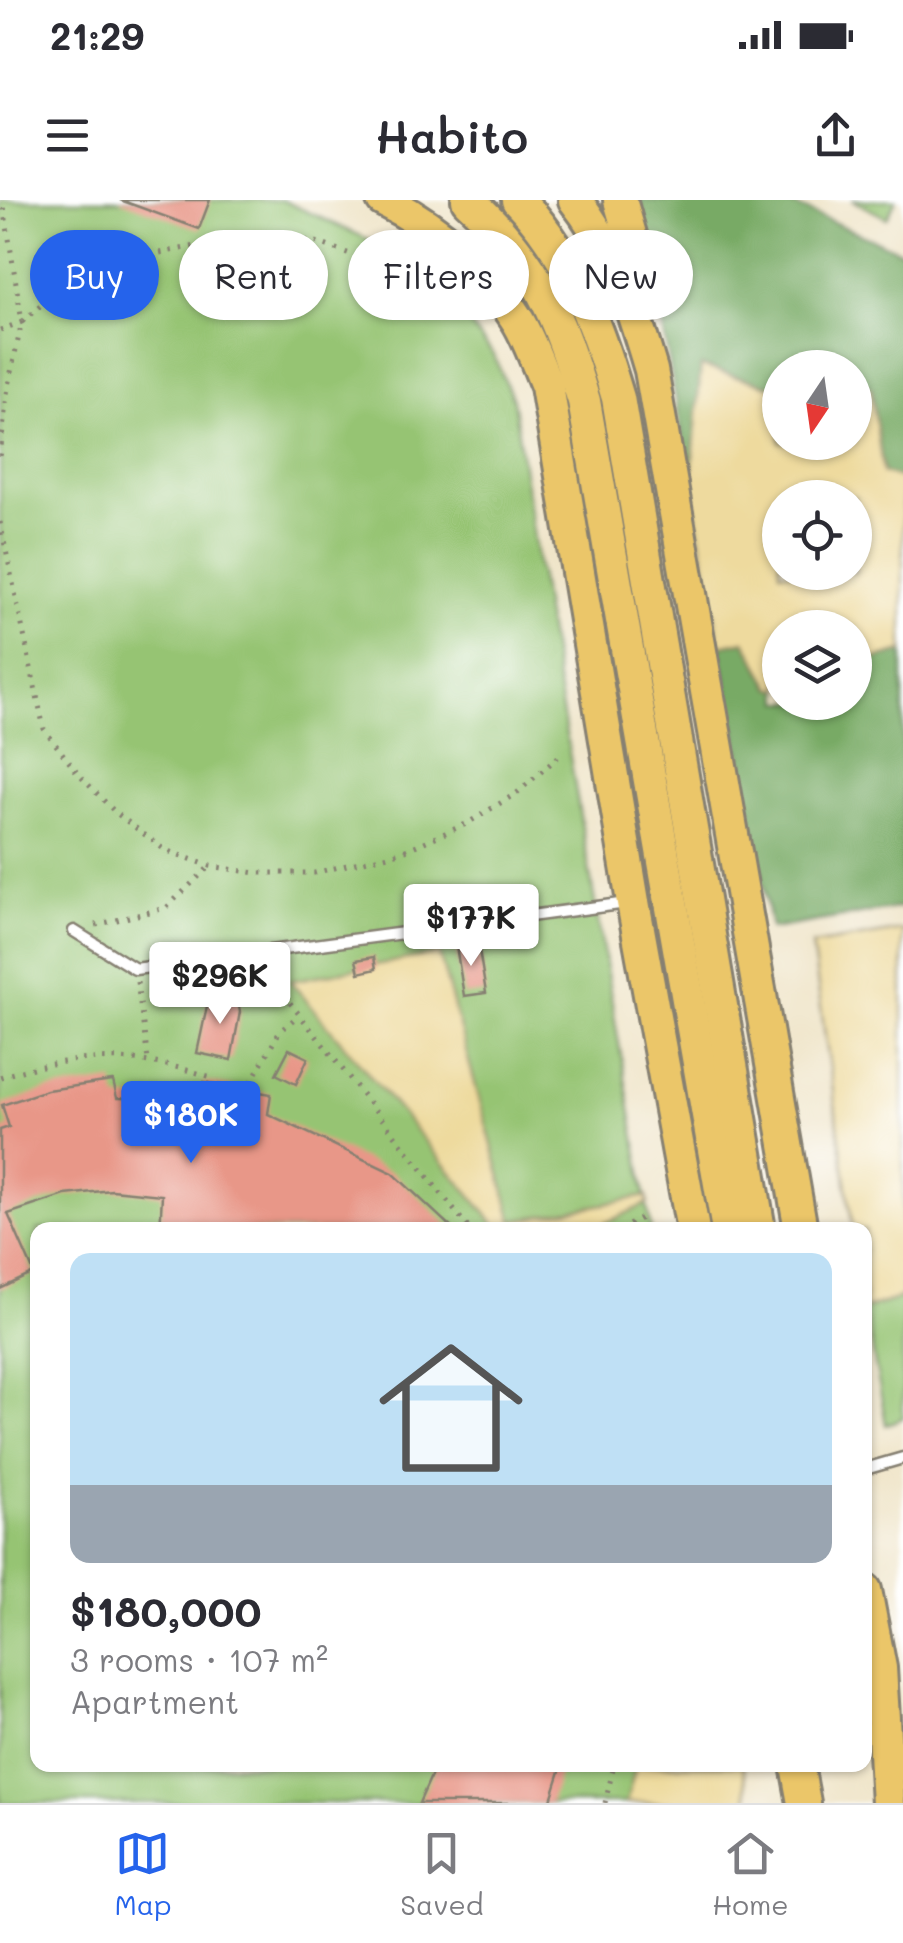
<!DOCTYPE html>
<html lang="en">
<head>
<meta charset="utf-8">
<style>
  body { margin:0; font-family:Mali,sans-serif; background:#f2f2f3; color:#2b2b33; height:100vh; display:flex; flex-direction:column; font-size:38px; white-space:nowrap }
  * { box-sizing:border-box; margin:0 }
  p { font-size:32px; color:#7c7c81 }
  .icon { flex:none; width:55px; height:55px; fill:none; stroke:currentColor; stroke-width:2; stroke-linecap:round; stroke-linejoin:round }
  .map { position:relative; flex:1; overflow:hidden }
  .sheet { position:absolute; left:30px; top:1022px; width:842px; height:550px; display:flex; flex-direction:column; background:#fff; border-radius:20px; box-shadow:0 2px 8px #0004 }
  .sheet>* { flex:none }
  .guide { position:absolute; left:30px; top:30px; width:845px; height:90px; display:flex; gap:20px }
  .needle { width:65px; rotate:193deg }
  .tools { position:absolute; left:762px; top:150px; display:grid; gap:20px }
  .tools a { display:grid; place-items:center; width:110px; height:110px; border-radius:50%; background:#fff; box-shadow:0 2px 8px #0004; font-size:50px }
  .price { position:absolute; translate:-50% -85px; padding:0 22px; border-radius:10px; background:#fff; color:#222; font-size:32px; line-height:65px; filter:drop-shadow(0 2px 5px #0008) }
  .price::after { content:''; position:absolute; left:50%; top:60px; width:30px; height:22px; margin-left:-15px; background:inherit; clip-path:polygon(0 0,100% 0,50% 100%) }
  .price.selected { background:#2563eb; color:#fff }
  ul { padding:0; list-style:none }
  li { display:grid; align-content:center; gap:20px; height:530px; padding:0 40px }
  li+li { border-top:2px solid #e1e1e2 }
  li span { display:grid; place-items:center; height:310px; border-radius:20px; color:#555 }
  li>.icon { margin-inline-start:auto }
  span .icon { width:180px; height:180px; fill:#fffc; stroke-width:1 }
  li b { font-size:42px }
  .tag { padding:0 35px; border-radius:45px; background:#fff; box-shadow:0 2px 8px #0004; font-size:35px; line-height:90px }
  .tag.selected { background:#2563eb; color:#fff }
  .status { display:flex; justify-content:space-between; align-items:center; height:70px; padding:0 50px; background:#fff; direction:ltr }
  .status svg { height:28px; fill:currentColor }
  header { display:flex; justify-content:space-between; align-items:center; height:130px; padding:0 40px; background:#fff; font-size:45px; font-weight:600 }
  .dock { display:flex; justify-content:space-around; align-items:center; height:140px; border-top:2px solid #e1e1e2; background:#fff; font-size:28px; color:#7c7c81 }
  .dock a { display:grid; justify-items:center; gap:5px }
  .dock .selected { color:#2563eb }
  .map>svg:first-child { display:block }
  .green { fill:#96c473; stroke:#597048; stroke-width:2.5 }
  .forest { fill:#78aa65; stroke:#4a6340; stroke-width:2.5 }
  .sand { fill:#eeda9e; stroke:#857b5d; stroke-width:2.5; fill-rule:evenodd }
  .building { fill:#e89788 }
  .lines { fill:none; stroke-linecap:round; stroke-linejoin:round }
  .service-casing { stroke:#868072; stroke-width:15 }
  .trunk-casing { stroke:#868072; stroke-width:38 }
  .path { stroke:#868072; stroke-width:5; stroke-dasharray:2.5 8; stroke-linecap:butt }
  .service { stroke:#fff; stroke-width:10 }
  .trunk { stroke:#ebc669; stroke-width:32 }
</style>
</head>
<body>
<div class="status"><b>21:29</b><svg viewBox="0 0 49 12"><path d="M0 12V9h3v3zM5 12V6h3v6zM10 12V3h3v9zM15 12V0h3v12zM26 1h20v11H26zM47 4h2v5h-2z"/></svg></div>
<header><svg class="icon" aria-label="menu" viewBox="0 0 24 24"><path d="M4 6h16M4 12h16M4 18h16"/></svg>Habito<svg class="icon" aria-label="share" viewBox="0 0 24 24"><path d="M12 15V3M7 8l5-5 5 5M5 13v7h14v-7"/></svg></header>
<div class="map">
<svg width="903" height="1603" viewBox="0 0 903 1603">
  <rect width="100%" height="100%" fill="#fff"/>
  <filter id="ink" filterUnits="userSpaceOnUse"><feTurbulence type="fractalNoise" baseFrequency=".01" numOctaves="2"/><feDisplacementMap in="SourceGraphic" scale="20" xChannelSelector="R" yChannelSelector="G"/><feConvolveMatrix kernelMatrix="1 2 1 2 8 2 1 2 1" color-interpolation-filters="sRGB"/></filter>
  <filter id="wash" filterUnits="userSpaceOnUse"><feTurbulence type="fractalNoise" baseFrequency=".0048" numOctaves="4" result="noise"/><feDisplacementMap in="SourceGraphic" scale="40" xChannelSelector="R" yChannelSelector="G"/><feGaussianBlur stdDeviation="2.25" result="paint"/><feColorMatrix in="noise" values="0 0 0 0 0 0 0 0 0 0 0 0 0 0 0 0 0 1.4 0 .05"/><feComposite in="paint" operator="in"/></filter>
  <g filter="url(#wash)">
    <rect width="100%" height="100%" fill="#efe4c7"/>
    <!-- green -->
    <g class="green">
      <polygon points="0,0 282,0 392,50 448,96 493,154 513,199 545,411 651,1030 38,1030 38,1565 742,1565 749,1603 0,1603"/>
      <polygon points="852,0 896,0 887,18"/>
      <polygon points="903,1097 903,1218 886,1225 865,1109"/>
    </g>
    <!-- forest -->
    <g class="forest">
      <polygon points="640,0 782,0 903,52 903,278 883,273 871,189 855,182 855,168 780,168 780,189 702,166 691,285"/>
      <polygon points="745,441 771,488 780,489 780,502 855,502 855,464 903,451 903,707 771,729 720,446"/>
    </g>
    <!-- sand -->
    <g class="sand">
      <path d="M701 166 780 189V242H855V182L871 188 883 273 903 278V451L855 464V428H780V489L772 488 745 441 720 446 691 285ZM780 298H855V372H780Z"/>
      <polygon points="903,730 903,1097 865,1109 865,1030 853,1030 812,745"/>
      <polygon points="439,753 513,1021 647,996 648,1003 591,1030 500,1030 290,781"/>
      <polygon points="636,1565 743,1565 749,1603 626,1603"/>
    </g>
    <g id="blocks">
      <!-- building -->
      <g class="building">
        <polygon points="120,0 210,0 199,29"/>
        <polygon points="478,743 486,793 464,796 456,746"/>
        <polygon points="374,757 376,769 359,773 356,760"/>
        <polygon points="237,795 240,812 231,860 197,853 209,797"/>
        <polygon points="289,849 308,858 296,884 276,874"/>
        <polygon points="113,881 117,898 200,899 204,882 271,894 268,914 393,973 454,1030 160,1030 162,995 112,990 65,995 8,1014 34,1073 0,1089 0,930 9,927 2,905 47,890"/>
        <polygon points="436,1565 562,1565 550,1603 419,1603"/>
      </g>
    </g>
  </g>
  <g filter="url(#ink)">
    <use href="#blocks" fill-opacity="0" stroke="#868072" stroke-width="2.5"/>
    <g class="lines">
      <!-- service casing -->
      <g class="service-casing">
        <g id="service">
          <polyline points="74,731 135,769 627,703"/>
          <polyline points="865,1269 903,1258"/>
        </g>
      </g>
      <!-- trunk casing -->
      <g class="trunk-casing">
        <g id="trunk">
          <path d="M383 0C437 27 486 69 518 121 530 141 538 165 547 186L633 702 693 1030"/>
          <path d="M468 0C538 63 557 113 584 201L728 1030"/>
          <path d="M518 0C571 54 597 127 618 198L759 1030"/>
          <path d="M575 0C615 51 633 109 651 170L801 1030"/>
          <polyline points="620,0 641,73 643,103"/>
          <polyline points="865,1390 880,1468 888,1603"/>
          <polyline points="797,1565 804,1603"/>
        </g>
      </g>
      <!-- path -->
      <g class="path">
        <polyline points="0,130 22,122 3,0"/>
        <polyline points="0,256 8,186 22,122 64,85 113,62 243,37 313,41 376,63"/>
        <polyline points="0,322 44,529 79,575 116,613 165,650 210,666 256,673 314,673 401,652 466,624 517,593 558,557"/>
        <polyline points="96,725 166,708 210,666"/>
        <polyline points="264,770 470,1030"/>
        <polyline points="137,782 148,860"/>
        <path d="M0 877C79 853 132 852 211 877"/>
        <polyline points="251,882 280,831 299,815"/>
        <polyline points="620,1030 641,1018"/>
        <polyline points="605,1603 614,1565"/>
      </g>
      <!-- service -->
      <use href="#service" class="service"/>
      <!-- trunk -->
      <use href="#trunk" class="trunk"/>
    </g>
  </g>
</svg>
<div class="tools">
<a><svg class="needle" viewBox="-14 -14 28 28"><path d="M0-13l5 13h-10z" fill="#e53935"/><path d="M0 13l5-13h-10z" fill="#7c7c81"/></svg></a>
<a><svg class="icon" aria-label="locate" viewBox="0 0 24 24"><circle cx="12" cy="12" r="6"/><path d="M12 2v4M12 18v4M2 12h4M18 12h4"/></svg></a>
<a><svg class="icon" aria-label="layers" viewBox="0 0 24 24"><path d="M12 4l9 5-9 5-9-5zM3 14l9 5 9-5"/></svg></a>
</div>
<b class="price" style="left:471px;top:769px">$177K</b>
<b class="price" style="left:220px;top:827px">$296K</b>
<b class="price selected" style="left:191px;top:966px">$180K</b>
<div class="guide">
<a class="tag selected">Buy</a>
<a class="tag">Rent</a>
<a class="tag">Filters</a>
<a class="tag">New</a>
</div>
<section class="sheet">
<ul>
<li><span style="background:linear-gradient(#bfe0f5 75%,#9aa5b1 0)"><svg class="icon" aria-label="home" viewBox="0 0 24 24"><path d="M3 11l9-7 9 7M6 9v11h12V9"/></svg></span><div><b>$180,000</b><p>3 rooms · 107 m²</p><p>Apartment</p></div></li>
</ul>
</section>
</div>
<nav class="dock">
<a class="selected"><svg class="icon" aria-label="map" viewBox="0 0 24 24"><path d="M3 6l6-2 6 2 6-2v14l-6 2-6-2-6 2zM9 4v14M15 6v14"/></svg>Map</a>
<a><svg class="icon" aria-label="saved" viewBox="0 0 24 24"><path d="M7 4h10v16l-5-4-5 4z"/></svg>Saved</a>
<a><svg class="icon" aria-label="home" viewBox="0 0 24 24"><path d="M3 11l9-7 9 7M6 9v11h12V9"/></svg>Home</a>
</nav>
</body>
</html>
